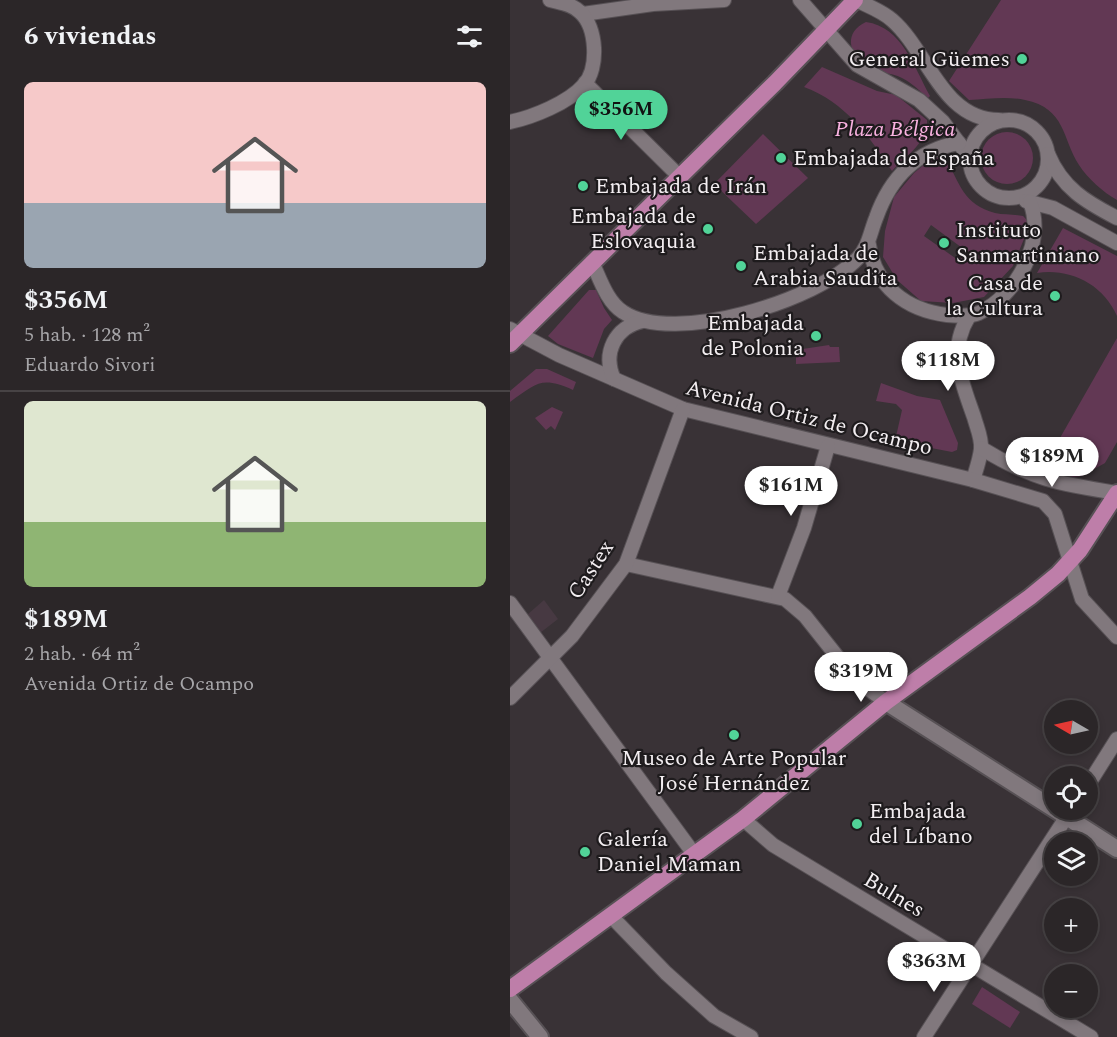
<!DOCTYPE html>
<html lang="es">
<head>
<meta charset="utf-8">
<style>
  body { margin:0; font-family:Spectral,serif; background:#373234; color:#f1f3f6; height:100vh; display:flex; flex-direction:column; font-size:22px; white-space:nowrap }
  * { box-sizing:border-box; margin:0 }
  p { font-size:20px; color:#a6a5a8 }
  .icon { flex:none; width:33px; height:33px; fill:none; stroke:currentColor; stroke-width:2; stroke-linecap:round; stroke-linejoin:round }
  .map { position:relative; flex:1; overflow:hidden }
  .drawer { display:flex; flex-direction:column; background:#2b2628; width:510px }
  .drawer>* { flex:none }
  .needle { width:39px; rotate:279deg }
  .buttons { position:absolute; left:534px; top:700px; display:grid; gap:12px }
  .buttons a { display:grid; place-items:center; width:54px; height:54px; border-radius:50%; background:#2b2628; box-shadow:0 3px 9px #0003,0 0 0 2px #474345; font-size:30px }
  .price { position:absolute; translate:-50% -51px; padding:0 14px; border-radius:21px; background:#fff; color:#222; font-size:20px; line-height:39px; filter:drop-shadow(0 2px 3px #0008) }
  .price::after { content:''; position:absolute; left:50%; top:36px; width:18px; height:14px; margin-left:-9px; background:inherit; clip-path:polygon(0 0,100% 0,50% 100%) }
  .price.selected { background:#51d398; color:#111 }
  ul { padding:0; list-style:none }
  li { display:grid; align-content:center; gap:12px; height:318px; padding:0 24px }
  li+li { border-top:2px solid #474345 }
  li span { display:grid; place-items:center; height:186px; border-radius:9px; color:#555 }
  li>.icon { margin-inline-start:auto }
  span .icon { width:108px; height:108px; fill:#fffc; stroke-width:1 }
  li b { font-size:26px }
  h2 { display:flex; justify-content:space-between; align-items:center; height:72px; padding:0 24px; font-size:26px }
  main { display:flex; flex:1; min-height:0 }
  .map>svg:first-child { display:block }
  .built { fill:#473942 }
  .green { fill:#623854; fill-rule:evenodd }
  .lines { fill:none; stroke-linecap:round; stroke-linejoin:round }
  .minor-casing { stroke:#575155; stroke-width:16 }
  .tertiary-casing { stroke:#575155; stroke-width:20 }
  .secondary-casing { stroke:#575155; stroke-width:20 }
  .primary-casing { stroke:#575155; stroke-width:20 }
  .minor { stroke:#81787d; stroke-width:14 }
  .tertiary { stroke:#81787d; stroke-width:16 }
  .secondary { stroke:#81787d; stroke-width:16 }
  .primary { stroke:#be7ea9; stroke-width:16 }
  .poi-dot { fill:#51d398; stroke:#1e1b1d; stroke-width:2 }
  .labels { text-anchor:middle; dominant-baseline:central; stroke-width:4.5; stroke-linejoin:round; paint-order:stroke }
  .poi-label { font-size:22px; fill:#f3eef1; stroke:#1e1b1d; text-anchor:start }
  .park-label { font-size:22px; font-style:italic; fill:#fab2e1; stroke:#1e1b1d }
  .street-label { font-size:22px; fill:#f3eef1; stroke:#1e1b1d }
</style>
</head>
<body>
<main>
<section class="drawer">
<h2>6 viviendas<svg class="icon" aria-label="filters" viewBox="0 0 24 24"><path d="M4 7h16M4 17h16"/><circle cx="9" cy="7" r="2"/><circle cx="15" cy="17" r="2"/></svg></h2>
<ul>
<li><span style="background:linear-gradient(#f6c9c9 65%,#9aa5b1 0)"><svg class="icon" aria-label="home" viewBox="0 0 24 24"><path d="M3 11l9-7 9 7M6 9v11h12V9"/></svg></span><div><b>$356M</b><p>5 hab. · 128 m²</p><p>Eduardo Sivori</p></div></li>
<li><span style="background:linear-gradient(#dfe7d0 65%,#8fb573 0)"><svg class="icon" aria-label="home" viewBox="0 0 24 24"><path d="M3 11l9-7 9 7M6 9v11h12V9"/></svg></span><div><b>$189M</b><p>2 hab. · 64 m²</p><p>Avenida Ortiz de Ocampo</p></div></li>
</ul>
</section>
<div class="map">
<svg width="607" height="1037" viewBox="0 0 607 1037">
  <rect width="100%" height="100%" fill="#393236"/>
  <!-- built -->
  <polygon class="built" points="34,600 48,619 30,633 17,615"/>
  <!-- green -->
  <g class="green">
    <path d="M491 0H607V200C593 192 578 179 569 165 552 139 556 108 515 100 497 96 477 99 459 100L439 81Z"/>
    <path d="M356 22C392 27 404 67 420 96L418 98C410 91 402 83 392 78 381 72 364 73 356 66 338 53 334 32 356 22Z"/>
    <path d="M312 67 367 91 386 95 417 120C419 141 395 157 382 171 359 136 335 102 294 87Z"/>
    <circle cx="497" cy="158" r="26"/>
    <polygon points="253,134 298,178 246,224 204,184"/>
    <path d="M426 155 436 158C449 183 454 205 485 213 494 215 504 214 513 216L518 221V229L503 266 474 297 443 303 411 301 387 280 373 257 375 231 384 197 404 173ZM421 225 455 250 448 260 414 236Z"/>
    <path d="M553 228 607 256V316C593 284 560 268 527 273Z"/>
    <polygon points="79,290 86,290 94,308 102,320 94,329 83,358 48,344 38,336"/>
    <polygon points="607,338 607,442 595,463 572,476 555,478 530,473"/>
    <polygon points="319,345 320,347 329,347 330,362 286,364 286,350"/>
    <path d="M26 369H37L66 382 63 390C31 376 27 383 0 402V391Z"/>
    <polygon points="371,383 407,396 430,400 448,443 447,450 442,452 385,441 392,410 386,404 366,401"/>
    <polygon points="42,407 53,412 45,430 41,426 36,430 25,418"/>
    <polygon points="472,987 510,1012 500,1028 462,1004"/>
  </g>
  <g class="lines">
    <!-- minor casing -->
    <g class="minor-casing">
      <g id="minor">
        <polyline points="290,0 347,65 409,100 433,122 454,150"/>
        <path d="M346 0C358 6 372 11 382 20 418 51 432 120 489 120"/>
        <polyline points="73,14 143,4 214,0"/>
        <polyline points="75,83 169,176"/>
        <circle cx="499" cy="159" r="39"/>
        <path d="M0 122C23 117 58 103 74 85 89 68 87 27 70 12 62 4 51 3 40 0"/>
        <path d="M538 154C552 188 576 202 607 218"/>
        <polyline points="516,201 543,208 607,243"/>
        <path d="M359 245C365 286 396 310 437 315 447 316 459 317 469 313 507 295 536 242 520 202"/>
        <path d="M82 262C90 279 97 302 113 312 164 346 308 300 348 258 359 246 360 233 366 218 380 178 407 150 449 143"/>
        <path d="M459 316C437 351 452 382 464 417 467 428 472 438 471 449 470 459 466 470 463 480"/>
        <polyline points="0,329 49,355 173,409 463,480 533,501 545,514 572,599 607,637"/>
        <path d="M104 379C92 353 105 327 133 321"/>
        <path d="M471 448C521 479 550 484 607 493"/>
        <polyline points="116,564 275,599 295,616 345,679 376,702"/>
        <polyline points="268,596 294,528 318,446"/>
        <polyline points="0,603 184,854"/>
        <polyline points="0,698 62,636 116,564 173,409"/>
        <polyline points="578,785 607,739"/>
        <polyline points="233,819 263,845 581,1037"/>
        <polyline points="101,916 156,973 204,1016 241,1037"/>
        <polyline points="414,1037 561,810"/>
      </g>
    </g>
    <!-- tertiary casing -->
    <g class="tertiary-casing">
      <polyline id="tertiary" points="0,1000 30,1037"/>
    </g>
    <!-- secondary casing -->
    <g class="secondary-casing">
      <polyline id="secondary" points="376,702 607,849"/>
    </g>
    <!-- primary casing -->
    <g class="primary-casing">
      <g id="primary">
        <polyline points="0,344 265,83 345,0"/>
        <polyline points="0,989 233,819 376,702 520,597 548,574 570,550 607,493"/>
      </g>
    </g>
    <!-- minor -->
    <use href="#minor" class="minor"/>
    <!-- tertiary -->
    <use href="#tertiary" class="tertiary"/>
    <!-- secondary -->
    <use href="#secondary" class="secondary"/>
    <!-- primary -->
    <use href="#primary" class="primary"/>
  </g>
  <!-- markers -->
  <g class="poi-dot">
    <circle cx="512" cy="59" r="6"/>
    <circle cx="271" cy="158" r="6"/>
    <circle cx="73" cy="186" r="6"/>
    <circle cx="198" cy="229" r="6"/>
    <circle cx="434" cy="243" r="6"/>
    <circle cx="231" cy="266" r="6"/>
    <circle cx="545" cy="296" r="6"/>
    <circle cx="306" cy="336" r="6"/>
    <circle cx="224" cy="735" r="6"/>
    <circle cx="347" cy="824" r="6"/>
    <circle cx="75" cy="852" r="6"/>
  </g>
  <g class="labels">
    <!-- poi labels -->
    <g class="poi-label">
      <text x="500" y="59" text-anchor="end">General Güemes</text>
      <text x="283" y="158">Embajada de España</text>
      <text x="85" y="186">Embajada de Irán</text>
      <text x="186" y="216" text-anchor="end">Embajada de<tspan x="186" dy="25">Eslovaquia</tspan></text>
      <text x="446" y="230">Instituto<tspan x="446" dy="25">Sanmartiniano</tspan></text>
      <text x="243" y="253">Embajada de<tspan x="243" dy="25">Arabia Saudita</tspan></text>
      <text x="533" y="283" text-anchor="end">Casa de<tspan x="533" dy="25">la Cultura</tspan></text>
      <text x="294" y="323" text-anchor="end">Embajada<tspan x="294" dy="25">de Polonia</tspan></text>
      <text x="224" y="758" text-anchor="middle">Museo de Arte Popular<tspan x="224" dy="25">José Hernández</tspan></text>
      <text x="359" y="811">Embajada<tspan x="359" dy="25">del Líbano</tspan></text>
      <text x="87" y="839">Galería<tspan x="87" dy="25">Daniel Maman</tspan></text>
    </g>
    <!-- park labels -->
    <g class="park-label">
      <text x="385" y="129">Plaza Bélgica</text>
    </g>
    <!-- street labels -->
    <g class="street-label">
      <text transform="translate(299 418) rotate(14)">Avenida Ortiz de Ocampo</text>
      <text transform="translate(81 570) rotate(-57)">Castex</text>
      <text transform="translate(384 895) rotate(31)">Bulnes</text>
    </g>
  </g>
</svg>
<div class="buttons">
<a><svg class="needle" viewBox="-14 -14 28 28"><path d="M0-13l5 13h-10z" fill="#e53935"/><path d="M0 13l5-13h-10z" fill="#a6a5a8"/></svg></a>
<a><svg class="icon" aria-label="locate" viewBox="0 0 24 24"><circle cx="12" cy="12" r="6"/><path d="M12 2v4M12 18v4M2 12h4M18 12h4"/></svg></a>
<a><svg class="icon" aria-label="layers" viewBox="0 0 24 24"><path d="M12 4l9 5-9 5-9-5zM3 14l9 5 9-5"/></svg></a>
<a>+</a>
<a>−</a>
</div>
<b class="price selected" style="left:111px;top:141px">$356M</b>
<b class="price" style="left:438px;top:392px">$118M</b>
<b class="price" style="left:542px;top:488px">$189M</b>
<b class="price" style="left:281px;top:517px">$161M</b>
<b class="price" style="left:351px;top:703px">$319M</b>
<b class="price" style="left:424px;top:993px">$363M</b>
</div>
</main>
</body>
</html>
